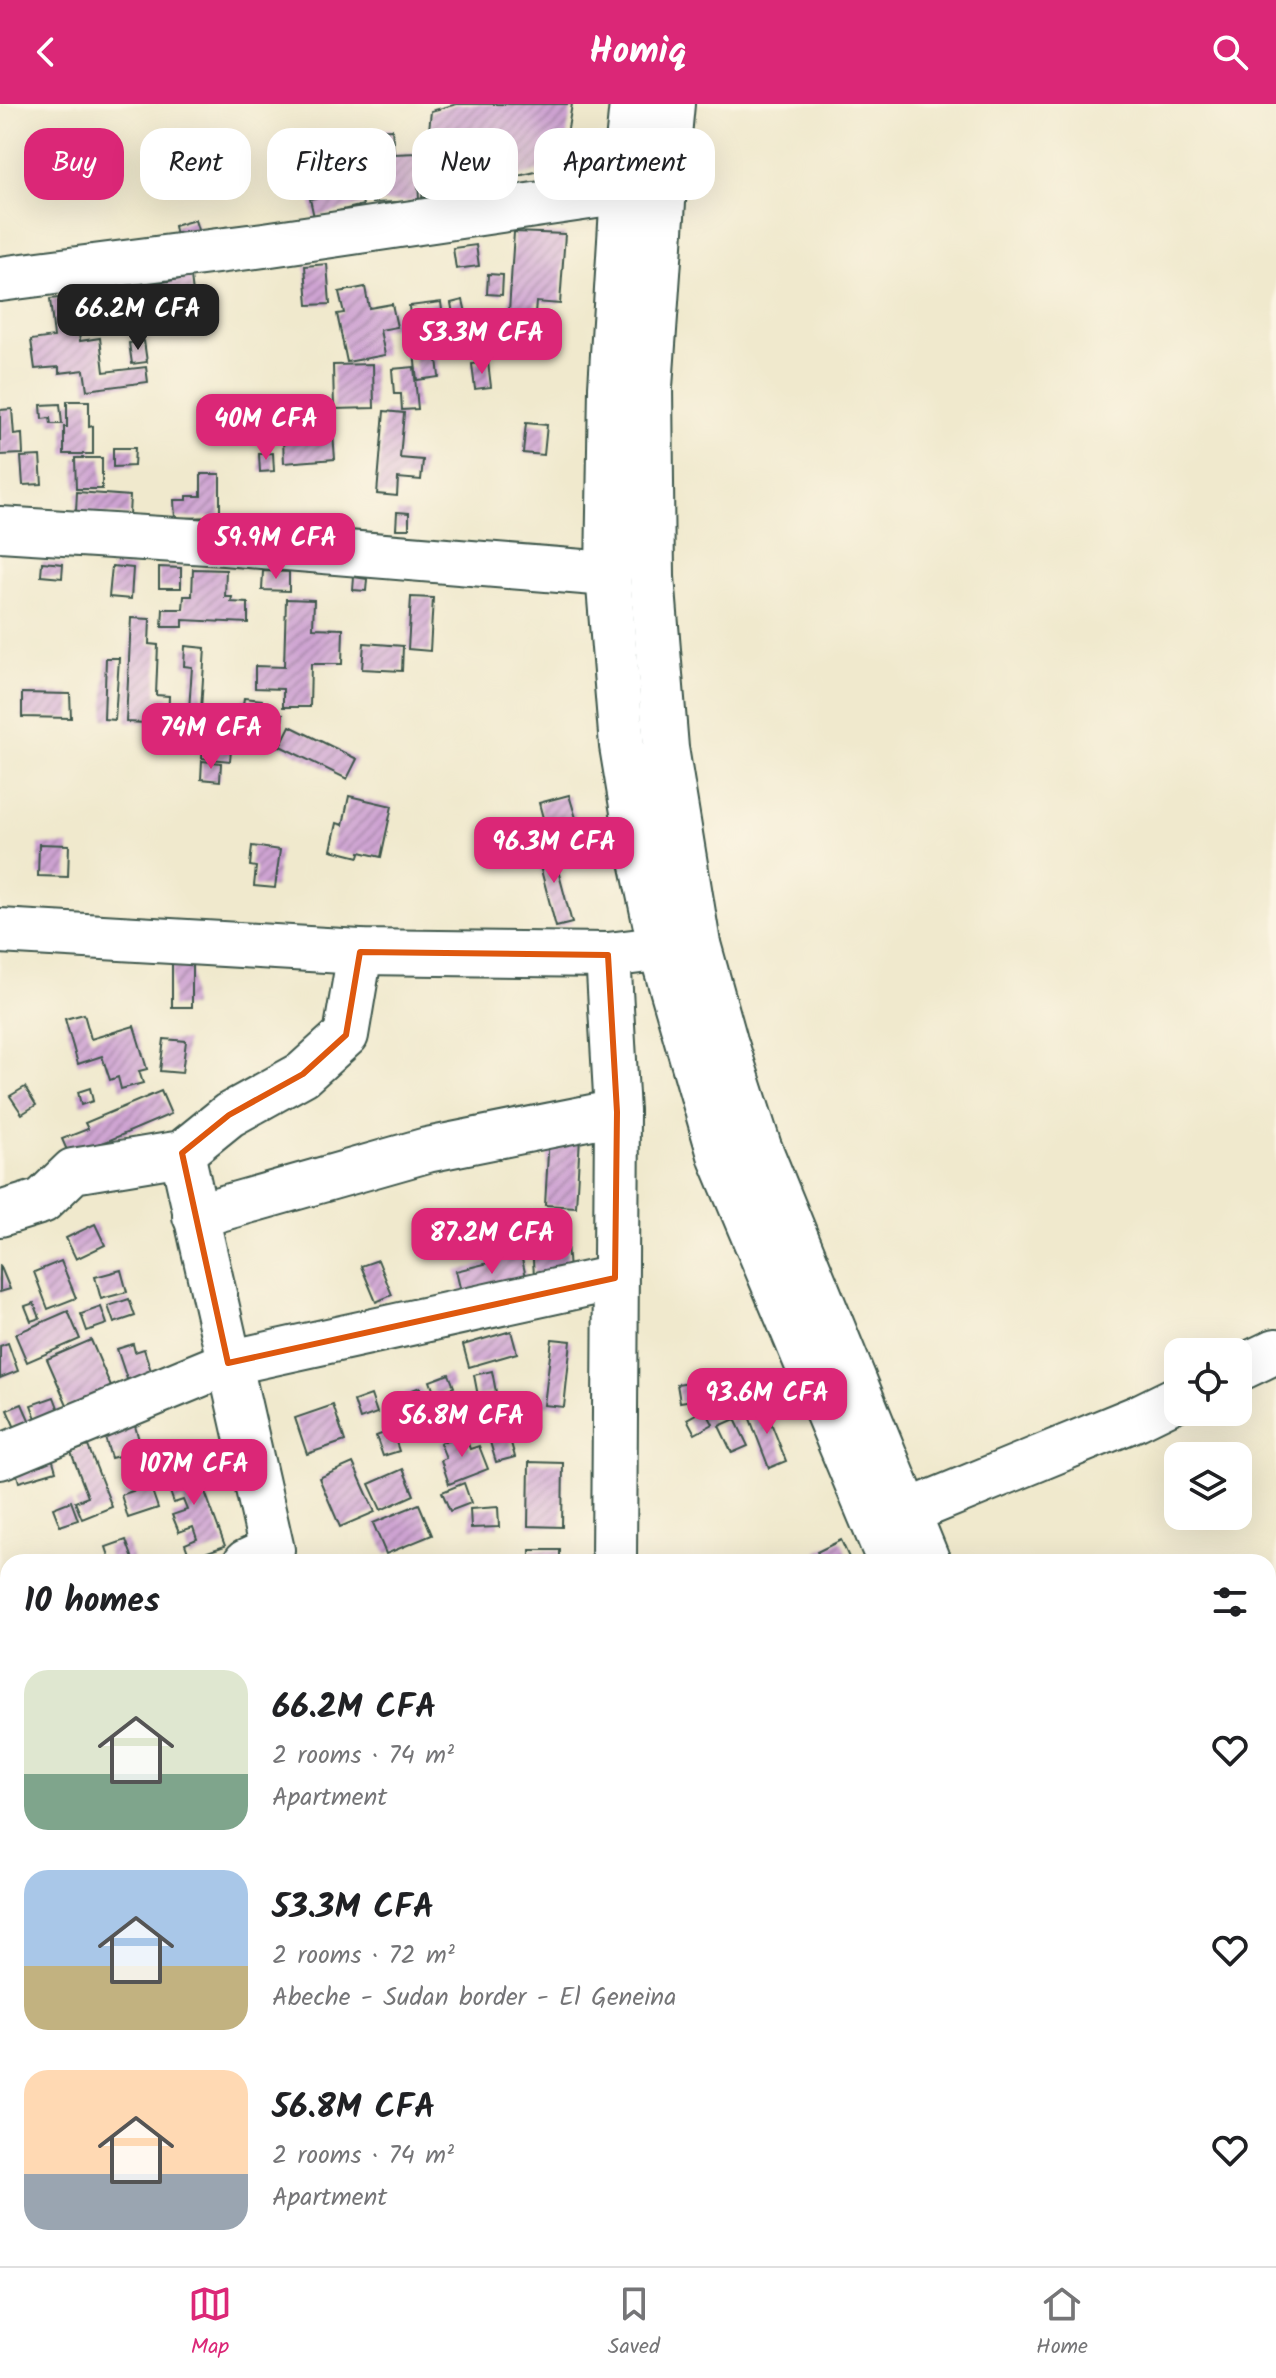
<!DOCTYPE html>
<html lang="en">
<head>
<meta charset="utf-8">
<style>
  body { margin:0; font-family:Kalam,sans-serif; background:#f2f2f2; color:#202124; height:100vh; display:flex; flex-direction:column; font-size:30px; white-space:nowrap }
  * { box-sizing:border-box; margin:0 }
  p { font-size:26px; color:#757577 }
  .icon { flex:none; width:44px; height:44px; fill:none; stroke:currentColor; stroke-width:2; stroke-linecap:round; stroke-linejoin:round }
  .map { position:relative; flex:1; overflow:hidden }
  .panel { position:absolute; left:0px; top:1450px; width:1276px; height:712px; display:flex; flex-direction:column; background:#fff; border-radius:24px 24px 0 0; box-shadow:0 8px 32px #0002 }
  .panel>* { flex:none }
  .top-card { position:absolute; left:24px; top:24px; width:800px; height:72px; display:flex; gap:16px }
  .tools { position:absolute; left:1164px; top:1234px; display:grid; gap:16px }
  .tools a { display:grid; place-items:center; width:88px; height:88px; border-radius:16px; background:#fff; box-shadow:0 8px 32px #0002; font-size:40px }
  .price { position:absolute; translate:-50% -68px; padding:0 18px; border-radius:16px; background:#db2777; color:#fff; font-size:26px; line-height:52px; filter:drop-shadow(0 2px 4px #0008) }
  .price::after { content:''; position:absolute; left:50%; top:48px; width:24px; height:18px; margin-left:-12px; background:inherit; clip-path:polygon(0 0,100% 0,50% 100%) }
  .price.selected { background:#222; color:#fff }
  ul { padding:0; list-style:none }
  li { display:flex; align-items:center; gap:24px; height:200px; padding:0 24px }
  li span { display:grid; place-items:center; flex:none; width:224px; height:160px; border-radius:24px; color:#555 }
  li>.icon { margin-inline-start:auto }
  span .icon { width:96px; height:96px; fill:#fffc; stroke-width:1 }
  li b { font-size:34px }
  h2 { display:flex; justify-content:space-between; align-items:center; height:96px; padding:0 24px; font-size:34px }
  .chip { padding:0 28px; border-radius:24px; background:#fff; box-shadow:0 8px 32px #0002; font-size:28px; line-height:72px }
  .chip.selected { background:#db2777; color:#fff }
  header { display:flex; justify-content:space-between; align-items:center; height:104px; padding:0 24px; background:#db2777; color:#fff; font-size:36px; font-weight:700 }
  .tab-bar { display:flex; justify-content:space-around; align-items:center; height:112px; border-top:2px solid #e0e0e0; background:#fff; font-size:22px; color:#757577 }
  .tab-bar a { display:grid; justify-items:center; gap:4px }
  .tab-bar .selected { color:#db2777 }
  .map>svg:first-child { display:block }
  .building { fill:url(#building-hatch) }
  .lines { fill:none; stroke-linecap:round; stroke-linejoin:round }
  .minor-casing { stroke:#3e574b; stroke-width:48 }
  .highway-casing { stroke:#3e574b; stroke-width:48 }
  .minor { stroke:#fff; stroke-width:44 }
  .highway { stroke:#fff; stroke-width:44 }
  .marked { fill:none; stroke:#de580e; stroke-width:6; stroke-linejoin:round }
</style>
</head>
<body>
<header><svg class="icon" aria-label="back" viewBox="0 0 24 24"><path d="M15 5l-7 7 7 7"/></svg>Homiq<svg class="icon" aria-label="search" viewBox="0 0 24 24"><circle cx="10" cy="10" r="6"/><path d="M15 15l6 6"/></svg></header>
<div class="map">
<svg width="1276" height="2162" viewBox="0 0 1276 2162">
  <defs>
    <pattern id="building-hatch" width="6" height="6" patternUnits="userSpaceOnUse" patternTransform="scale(2)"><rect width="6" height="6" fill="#cea3d2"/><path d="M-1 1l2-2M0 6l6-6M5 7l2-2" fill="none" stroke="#a786ab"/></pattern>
  </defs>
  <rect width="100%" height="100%" fill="#fcf5e5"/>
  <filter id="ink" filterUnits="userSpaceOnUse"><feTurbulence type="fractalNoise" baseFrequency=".0125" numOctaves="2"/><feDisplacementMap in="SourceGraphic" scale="16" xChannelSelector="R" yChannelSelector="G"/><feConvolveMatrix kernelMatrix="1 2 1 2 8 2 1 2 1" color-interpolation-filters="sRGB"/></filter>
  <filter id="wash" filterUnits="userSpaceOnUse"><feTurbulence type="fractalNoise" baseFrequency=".006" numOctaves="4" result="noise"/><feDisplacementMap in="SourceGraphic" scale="32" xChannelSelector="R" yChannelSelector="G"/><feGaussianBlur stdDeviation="1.8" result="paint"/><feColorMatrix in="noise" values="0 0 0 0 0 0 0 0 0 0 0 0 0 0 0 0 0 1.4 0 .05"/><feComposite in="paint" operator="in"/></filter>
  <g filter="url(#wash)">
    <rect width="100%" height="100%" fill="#f0e9cd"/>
    <g id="blocks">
      <!-- building -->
      <g class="building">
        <polygon points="457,0 572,0 562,62 422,94 431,7"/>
        <polygon points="392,25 394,50 417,49 419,97 372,99 371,73 362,73 361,52 365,52 364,26"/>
        <polygon points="359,83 363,101 314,113 310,95"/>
        <polygon points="195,116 201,136 178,142 174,122"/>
        <polygon points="514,128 565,130 560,200 536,198 535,209 509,208"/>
        <polygon points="476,141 479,162 456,165 453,144"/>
        <polygon points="327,160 330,200 308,201 305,162"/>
        <polygon points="488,170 503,171 502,191 487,190"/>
        <polygon points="191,173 194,197 174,200 175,206 157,208 152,180"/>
        <polygon points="365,183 369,204 392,200 397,223 380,226 385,251 347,258 337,210 344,209 339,188"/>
        <polygon points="136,184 139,209 122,211 123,222 101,225 98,203 76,206 80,237 100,234 104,268 146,263 148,278 87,286 84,266 59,269 59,263 35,265 31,236 54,233 50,195"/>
        <polygon points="463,196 468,217 455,220 451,199"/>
        <polygon points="441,198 444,222 439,223 441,244 436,245 439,273 417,276 409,202"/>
        <polygon points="144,237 147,258 132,260 129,239"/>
        <polygon points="488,258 491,283 475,285 472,260"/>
        <polygon points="373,260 374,304 334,305 333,261"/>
        <polygon points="414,263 418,305 402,306 401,290 394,290 392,265"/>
        <polygon points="67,297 89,297 89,323 93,322 93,350 64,350 64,323 67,323"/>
        <polygon points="60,300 62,320 51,320 50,314 42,315 41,301"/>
        <polygon points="257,302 257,334 242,334 241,328 209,329 209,303"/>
        <polygon points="331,304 335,355 284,359 283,335 292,335 290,307"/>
        <polygon points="12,305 14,331 22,330 23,350 0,351 0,306"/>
        <polygon points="384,307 404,309 400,354 423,356 421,376 398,374 397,392 377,390"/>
        <polygon points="526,319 547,321 544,351 523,349"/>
        <polygon points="113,344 135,344 134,362 113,363"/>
        <polygon points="273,349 274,367 260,368 259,350"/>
        <polygon points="40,352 42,380 23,381 21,353"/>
        <polygon points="75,354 102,354 102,385 76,385"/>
        <polygon points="201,370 220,370 220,413 175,414 174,396 187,396 187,392 201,392"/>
        <polygon points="77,388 130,392 129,411 76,408"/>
        <polygon points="397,408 409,409 409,425 396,425"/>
        <polygon points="42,458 63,460 62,474 41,472"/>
        <polygon points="112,462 133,464 131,495 109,493"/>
        <polygon points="159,463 181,464 181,484 159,484"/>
        <polygon points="193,465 226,466 225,493 232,493 231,498 248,499 248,519 183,516 183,523 162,523 163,505 183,505 184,492 192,492"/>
        <polygon points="263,467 289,468 289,487 262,486"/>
        <polygon points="354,473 367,475 366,487 353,486"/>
        <polygon points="411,493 433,494 430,547 408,545"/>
        <polygon points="286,495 314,496 313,524 343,525 342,560 311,560 310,603 283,603 283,585 255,584 255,562 284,563"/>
        <polygon points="131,514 150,515 149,540 158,541 156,591 169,592 168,620 126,618"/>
        <polygon points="364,539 403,542 402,567 362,565"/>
        <polygon points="185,542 205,544 200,621 188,620 192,563 184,562"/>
        <polygon points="106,554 119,554 115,616 104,615"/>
        <polygon points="22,589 70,590 71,614 22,613"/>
        <polygon points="244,594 262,596 259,625 240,622"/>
        <polygon points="265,608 283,610 279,643 260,641"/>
        <polygon points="205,622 233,624 230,657 202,654"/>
        <polygon points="290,622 357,655 347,675 280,642"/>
        <polygon points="202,657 221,659 220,677 201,675"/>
        <polygon points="569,691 579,724 548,733 539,699"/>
        <polygon points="349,692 392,702 381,753 360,748 359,753 331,746 337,719 343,721"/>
        <polygon points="39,740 69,741 68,773 38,772"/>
        <polygon points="551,740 572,819 556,823 535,743"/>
        <polygon points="252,742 280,746 275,784 254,782 256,763 250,762"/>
        <rect x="172" y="858" width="20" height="45"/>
        <polygon points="84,910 91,935 134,922 147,965 139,967 143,979 121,985 118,973 110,976 102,952 78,960 65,915"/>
        <polygon points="164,935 186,937 182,969 160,967"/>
        <polygon points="25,983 36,1001 22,1010 10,992"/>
        <polygon points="90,984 93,997 81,1001 78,988"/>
        <polygon points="161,987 171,1010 70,1053 62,1035 88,1025 85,1019"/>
        <polygon points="549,1032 580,1033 576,1103 545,1101"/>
        <polygon points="95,1120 105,1141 76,1155 66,1134"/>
        <polygon points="567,1139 569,1168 534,1171 532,1142"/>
        <polygon points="521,1151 527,1177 462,1192 456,1167"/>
        <polygon points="378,1156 392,1191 376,1198 361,1162"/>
        <polygon points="61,1157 76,1194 48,1205 34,1168"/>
        <polygon points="0,1161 10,1185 0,1188"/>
        <polygon points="121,1166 127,1188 101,1195 95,1173"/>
        <polygon points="129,1195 135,1212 114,1219 108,1202"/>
        <polygon points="34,1199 40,1214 31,1217 25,1202"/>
        <polygon points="101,1203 107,1220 87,1227 81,1210"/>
        <polygon points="68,1207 80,1235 27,1258 15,1230"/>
        <polygon points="511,1227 517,1249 469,1263 463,1241"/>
        <polygon points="552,1235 571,1237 564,1303 544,1301"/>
        <polygon points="91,1236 112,1285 68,1303 47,1255"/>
        <polygon points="8,1239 18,1267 0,1274 0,1242"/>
        <polygon points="133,1240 135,1248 144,1245 152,1270 128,1278 117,1245"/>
        <polygon points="492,1267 496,1288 478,1292 474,1271"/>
        <polygon points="449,1270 454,1283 435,1291 430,1277"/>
        <polygon points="702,1276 705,1294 680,1298 677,1280"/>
        <polygon points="420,1283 429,1306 413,1312 404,1289"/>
        <polygon points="371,1291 377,1309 360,1315 354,1297"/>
        <polygon points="54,1293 60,1309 37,1317 31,1301"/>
        <polygon points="22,1300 30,1318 15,1324 7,1306"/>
        <polygon points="333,1301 345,1337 307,1350 295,1314"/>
        <polygon points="764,1301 786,1357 769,1364 747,1307"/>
        <polygon points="705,1305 713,1320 695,1330 687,1315"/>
        <polygon points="735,1315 748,1342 732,1349 719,1322"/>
        <polygon points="135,1322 142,1346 111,1354 104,1330"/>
        <polygon points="392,1326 399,1347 383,1352 376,1332"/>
        <polygon points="464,1329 470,1345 479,1342 488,1365 449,1380 441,1356 446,1354 440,1339"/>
        <polygon points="509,1332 515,1353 496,1358 490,1338"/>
        <polygon points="88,1342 112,1403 82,1415 75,1398 88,1393 71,1348"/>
        <polygon points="190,1347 225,1442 190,1454 185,1440 197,1435 193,1423 179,1428 172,1411 187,1406 183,1396 174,1399 168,1382 177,1379 168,1355"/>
        <polygon points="51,1350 56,1367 19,1378 14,1360"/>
        <polygon points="529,1358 563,1359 562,1423 528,1422"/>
        <polygon points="353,1359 375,1408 340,1423 319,1374"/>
        <polygon points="161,1363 167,1381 156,1385 150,1366"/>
        <polygon points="403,1365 414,1391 381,1406 369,1380"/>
        <polygon points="464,1379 471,1399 450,1407 442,1388"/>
        <polygon points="150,1381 158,1404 128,1414 121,1391"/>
        <polygon points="71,1397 78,1416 60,1422 53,1404"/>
        <polygon points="419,1400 432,1431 386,1450 373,1419"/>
        <polygon points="498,1403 499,1423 471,1424 470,1405"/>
        <polygon points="126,1436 134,1458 111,1458 106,1443"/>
        <polygon points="841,1436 851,1458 809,1458 820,1453 817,1448"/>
        <rect x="530" y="1446" width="30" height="12"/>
        <polygon points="6,1630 8,1647 0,1649 0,1631"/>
        <polygon points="1276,2083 1276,2108 1268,2112 1268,2086"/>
        <polygon points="25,2154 51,2154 53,2162 28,2162"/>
        <polygon points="57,2154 108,2154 109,2159 98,2162 59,2162"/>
        <polygon points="133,2154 150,2154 153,2162 135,2162"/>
        <polygon points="240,2154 261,2154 262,2162 242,2162"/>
        <polygon points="267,2154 280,2154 281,2162 268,2162"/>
        <polygon points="289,2154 306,2154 307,2162 290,2162"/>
        <rect x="337" y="2154" width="13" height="8"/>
        <polygon points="532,2154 563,2154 563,2155 534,2162"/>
        <polygon points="805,2154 850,2154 829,2162 808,2162"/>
        <polygon points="872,2154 899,2154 902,2162 854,2162"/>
      </g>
    </g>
  </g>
  <g filter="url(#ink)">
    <use href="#blocks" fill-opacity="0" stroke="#3e574b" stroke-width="2"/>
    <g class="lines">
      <!-- minor casing -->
      <g class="minor-casing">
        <g id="minor">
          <polyline points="0,175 264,141 623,88"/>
          <polyline points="0,425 224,439 608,470"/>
          <polyline points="0,827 360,848 608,851"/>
          <polyline points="182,1049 272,1446 246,1458"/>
          <polyline points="0,1110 42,1097 73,1067 182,1049 229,1011 303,970 346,931 360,848"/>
          <polyline points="195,1112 427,1046 617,1008"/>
          <polyline points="1238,1265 1276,1247"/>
          <polyline points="0,1353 228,1259 615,1174"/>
          <polyline points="872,1403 908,1408 1137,1314 1178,1294"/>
          <polyline points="614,1458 617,1008 608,851 698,840"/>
          <polyline points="0,1541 8,1539"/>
          <polyline points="1268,1856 1276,1853"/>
          <polyline points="0,1872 8,1869"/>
          <polyline points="0,2059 8,2058"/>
          <polyline points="715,2154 717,2162"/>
          <polyline points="486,2162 488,2154"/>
        </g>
      </g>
      <!-- highway casing -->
      <g class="highway-casing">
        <g id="highway">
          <polyline points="632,0 623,88 611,283 608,470 622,642 638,738 661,846 721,1054 890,1458"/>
          <polyline points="672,0 664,84 650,283 652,473 666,644 698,840 725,937 759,1043 928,1458"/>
          <polyline points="1186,2154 1190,2162"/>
          <polyline points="1221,2154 1224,2162"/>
        </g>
      </g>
      <!-- minor -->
      <use href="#minor" class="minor"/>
      <!-- highway -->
      <use href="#highway" class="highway"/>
    </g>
  </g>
  <!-- marked area -->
  <path class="marked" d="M360 848 608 851 617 1008 615 1174 228 1259 182 1049 229 1011 303 970 346 931Z"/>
</svg>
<div class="tools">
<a><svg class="icon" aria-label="locate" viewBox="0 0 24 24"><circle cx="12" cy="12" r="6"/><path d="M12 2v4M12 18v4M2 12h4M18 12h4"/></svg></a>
<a><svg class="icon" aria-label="layers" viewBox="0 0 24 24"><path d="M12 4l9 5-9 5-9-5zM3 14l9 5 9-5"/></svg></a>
</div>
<b class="price selected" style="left:138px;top:248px">66.2M CFA</b>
<b class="price" style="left:482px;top:272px">53.3M CFA</b>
<b class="price" style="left:266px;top:358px">40M CFA</b>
<b class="price" style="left:276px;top:477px">59.9M CFA</b>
<b class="price" style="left:211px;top:667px">74M CFA</b>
<b class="price" style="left:554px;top:781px">96.3M CFA</b>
<b class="price" style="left:492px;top:1172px">87.2M CFA</b>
<b class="price" style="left:767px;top:1332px">93.6M CFA</b>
<b class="price" style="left:462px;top:1355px">56.8M CFA</b>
<b class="price" style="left:194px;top:1403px">107M CFA</b>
<div class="top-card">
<a class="chip selected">Buy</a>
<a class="chip">Rent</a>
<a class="chip">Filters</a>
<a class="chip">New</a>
<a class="chip">Apartment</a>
</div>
<section class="panel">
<h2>10 homes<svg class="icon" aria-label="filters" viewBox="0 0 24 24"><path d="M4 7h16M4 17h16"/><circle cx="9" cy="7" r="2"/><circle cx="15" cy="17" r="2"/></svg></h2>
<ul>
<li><span style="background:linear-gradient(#dfe7d0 65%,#7fa58c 0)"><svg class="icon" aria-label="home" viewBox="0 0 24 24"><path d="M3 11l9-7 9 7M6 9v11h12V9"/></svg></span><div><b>66.2M CFA</b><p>2 rooms · 74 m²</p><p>Apartment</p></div><svg class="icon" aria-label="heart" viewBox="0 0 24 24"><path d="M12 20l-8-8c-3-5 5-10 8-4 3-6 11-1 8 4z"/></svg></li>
<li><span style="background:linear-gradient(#a9c7e8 60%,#c2b280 0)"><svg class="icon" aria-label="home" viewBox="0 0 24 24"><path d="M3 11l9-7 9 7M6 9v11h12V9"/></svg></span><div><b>53.3M CFA</b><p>2 rooms · 72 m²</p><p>Abeche - Sudan border - El Geneina</p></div><svg class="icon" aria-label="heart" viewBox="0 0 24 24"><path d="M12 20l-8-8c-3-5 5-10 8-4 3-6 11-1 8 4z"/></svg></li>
<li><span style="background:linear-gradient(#ffd9b3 65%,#9aa5b1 0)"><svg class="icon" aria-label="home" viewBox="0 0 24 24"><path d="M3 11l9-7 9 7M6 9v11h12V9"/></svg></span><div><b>56.8M CFA</b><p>2 rooms · 74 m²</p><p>Apartment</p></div><svg class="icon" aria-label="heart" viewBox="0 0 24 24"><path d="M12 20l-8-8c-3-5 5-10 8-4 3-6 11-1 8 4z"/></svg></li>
</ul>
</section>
</div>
<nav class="tab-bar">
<a class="selected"><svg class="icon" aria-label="map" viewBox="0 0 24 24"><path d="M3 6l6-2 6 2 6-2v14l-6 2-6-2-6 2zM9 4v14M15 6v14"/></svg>Map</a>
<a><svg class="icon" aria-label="saved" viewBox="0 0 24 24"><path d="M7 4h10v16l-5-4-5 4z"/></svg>Saved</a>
<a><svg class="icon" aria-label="home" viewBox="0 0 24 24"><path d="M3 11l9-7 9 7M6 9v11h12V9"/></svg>Home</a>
</nav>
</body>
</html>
